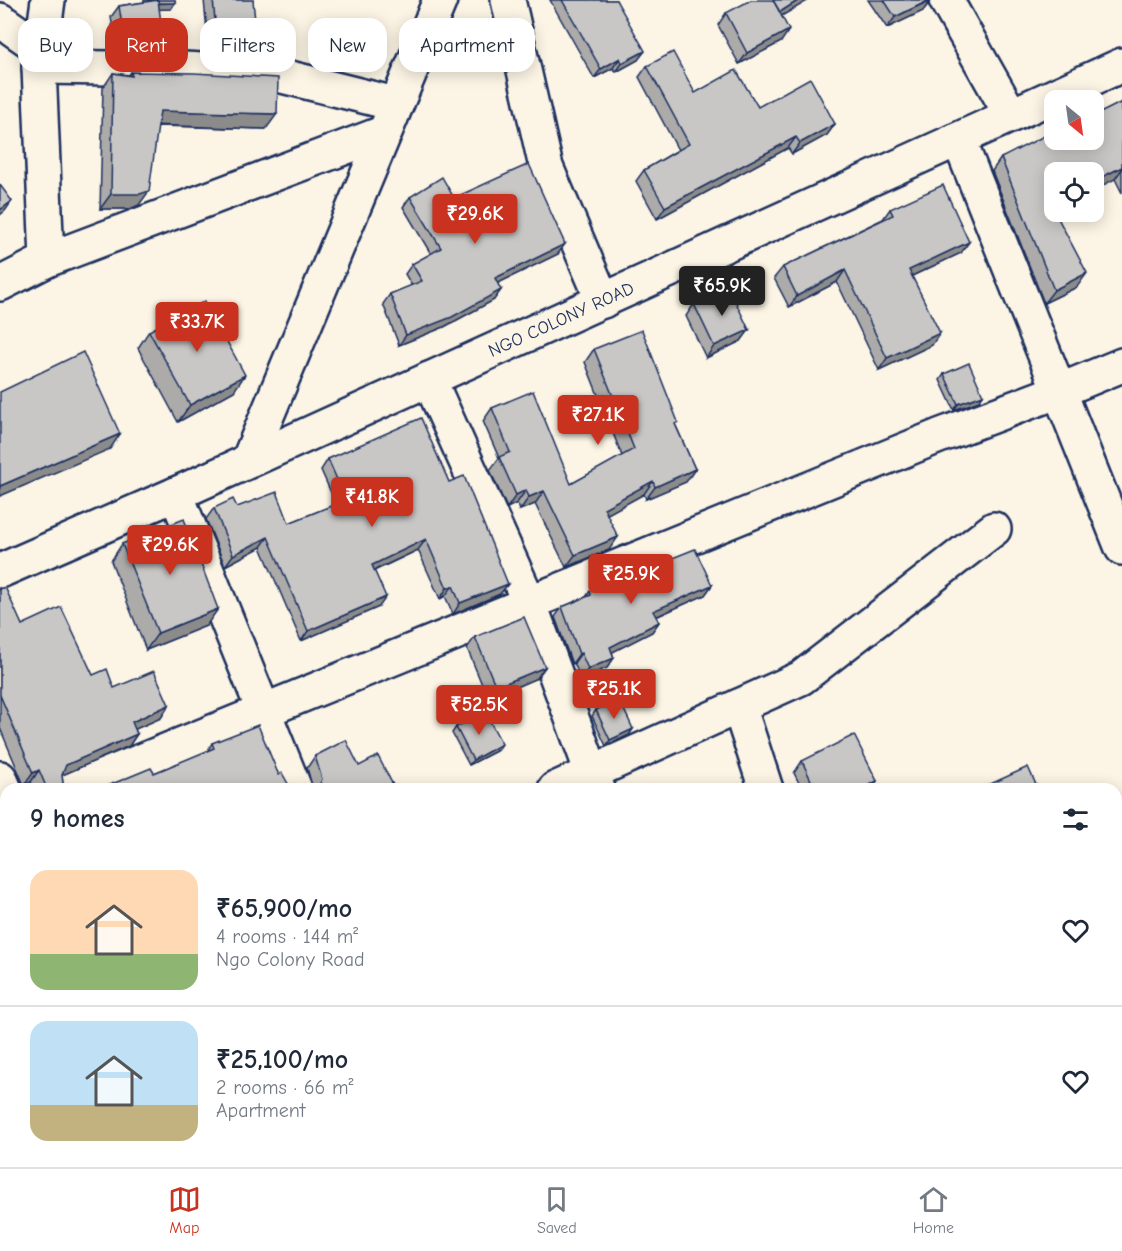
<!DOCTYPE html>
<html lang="en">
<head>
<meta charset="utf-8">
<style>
  body { margin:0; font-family:"Comic Neue",sans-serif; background:#f2f2f3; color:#1f2937; height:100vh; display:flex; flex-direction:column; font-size:22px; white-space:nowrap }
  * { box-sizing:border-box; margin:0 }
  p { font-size:20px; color:#747a83 }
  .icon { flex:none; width:33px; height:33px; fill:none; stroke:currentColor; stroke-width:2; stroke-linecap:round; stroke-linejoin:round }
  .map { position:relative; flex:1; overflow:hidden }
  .details { position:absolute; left:0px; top:783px; width:1122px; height:384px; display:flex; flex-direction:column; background:#fff; border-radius:18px 18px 0 0; box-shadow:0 3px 15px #0003 }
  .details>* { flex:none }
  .banner { position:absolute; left:18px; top:18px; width:600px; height:54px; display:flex; gap:12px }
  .needle { width:39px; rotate:151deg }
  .buttons { position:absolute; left:1044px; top:90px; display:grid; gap:12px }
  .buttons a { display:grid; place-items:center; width:60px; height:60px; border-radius:12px; background:#fff; box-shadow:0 3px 15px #0003; font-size:30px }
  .price { position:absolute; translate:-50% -51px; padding:0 14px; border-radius:6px; background:#c8321e; color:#fff; font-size:20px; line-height:39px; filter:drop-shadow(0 2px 3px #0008) }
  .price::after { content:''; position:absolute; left:50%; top:36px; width:18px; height:14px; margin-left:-9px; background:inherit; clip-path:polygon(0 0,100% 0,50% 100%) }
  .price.selected { background:#222; color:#fff }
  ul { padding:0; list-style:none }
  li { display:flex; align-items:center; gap:18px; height:150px; padding:0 30px }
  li+li { border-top:2px solid #e0e1e3 }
  li span { display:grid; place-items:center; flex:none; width:168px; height:120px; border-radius:18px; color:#555 }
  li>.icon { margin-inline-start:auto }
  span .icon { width:72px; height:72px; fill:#fffc; stroke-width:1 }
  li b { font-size:26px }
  h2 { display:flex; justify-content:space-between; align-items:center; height:72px; padding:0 30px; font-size:26px }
  .chip { padding:0 21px; border-radius:18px; background:#fff; box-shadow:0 3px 15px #0003; font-size:21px; line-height:54px }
  .chip.selected { background:#c8321e; color:#fff }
  .tabs { display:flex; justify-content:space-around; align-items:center; height:84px; border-top:2px solid #e0e1e3; background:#fff; font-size:16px; color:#747a83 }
  .tabs a { display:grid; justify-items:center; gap:3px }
  .tabs .selected { color:#c8321e }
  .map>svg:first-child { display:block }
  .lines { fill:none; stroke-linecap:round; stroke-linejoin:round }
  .street-casing { stroke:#1b2f5e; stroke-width:38 }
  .secondary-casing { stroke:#1b2f5e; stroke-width:38 }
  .street { stroke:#fcf5e5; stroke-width:33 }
  .secondary { stroke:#fcf5e5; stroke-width:33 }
  .wall { fill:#acabaa; stroke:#1b2f5e; stroke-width:1.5 }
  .shaded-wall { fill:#8c8b8b; stroke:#1b2f5e; stroke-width:1.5 }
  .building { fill:#c8c7c6; stroke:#1b2f5e; stroke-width:1.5 }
  .labels { text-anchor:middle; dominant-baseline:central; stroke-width:4.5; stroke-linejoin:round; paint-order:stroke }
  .street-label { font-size:18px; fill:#1b2f5e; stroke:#fcf5e5 }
</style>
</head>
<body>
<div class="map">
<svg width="1122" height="1167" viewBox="0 0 1122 1167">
  <rect width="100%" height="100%" fill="#fcf5e5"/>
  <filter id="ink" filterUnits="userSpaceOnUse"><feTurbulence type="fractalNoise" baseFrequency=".0167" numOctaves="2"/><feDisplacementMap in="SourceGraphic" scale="12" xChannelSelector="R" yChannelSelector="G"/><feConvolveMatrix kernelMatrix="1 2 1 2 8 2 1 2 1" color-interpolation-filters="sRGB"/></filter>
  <g filter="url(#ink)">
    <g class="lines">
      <!-- street casing -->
      <g class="street-casing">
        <g id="street">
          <polyline points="508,0 546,167 603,301"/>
          <polyline points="946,0 1011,115"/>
          <polyline points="0,20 40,48"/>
          <polyline points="39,67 184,69 274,74 395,104"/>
          <polyline points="959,140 1122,548"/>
          <polyline points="47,260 39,67 48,0"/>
          <polyline points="0,284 47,260 383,133"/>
          <polyline points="429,379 529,602 598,789"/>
          <polyline points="249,459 440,0"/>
          <polyline points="176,494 295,789"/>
          <polyline points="739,706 766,789"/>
          <polyline points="0,778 6,792"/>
          <polyline points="72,789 939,436 1059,391 1122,365"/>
          <polyline points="555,789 801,678 994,529"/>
          <polyline points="0,819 6,816"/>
          <polyline points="0,1089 6,1086"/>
          <polyline points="167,1161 170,1167"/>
          <polyline points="442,1161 445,1167"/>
          <polyline points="750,1161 753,1167"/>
          <polyline points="595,1167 609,1161"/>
        </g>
      </g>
      <!-- secondary casing -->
      <g class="secondary-casing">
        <g id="secondary">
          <path id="s1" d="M0 571 176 494 1122 65"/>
        </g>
      </g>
      <!-- street -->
      <use href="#street" class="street"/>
      <!-- secondary -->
      <use href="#secondary" class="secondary"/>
    </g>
    <!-- wall -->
    <g class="wall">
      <polygon points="144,0 175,0 171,9 159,9 155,50 116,49 111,17 119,6 144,2"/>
      <polygon points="204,0 253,0 249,54 209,52"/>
      <polygon points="550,0 616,0 638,60 616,72 613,68 594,78"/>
      <polygon points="868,0 931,0 923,11 887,28"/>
      <polygon points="726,13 782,16 781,42 739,64 718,25"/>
      <polygon points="647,66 695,93 835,124 827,135 792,154 788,148 657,219 636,181 644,170 678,150 639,77"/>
      <polygon points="131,72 266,129 158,126 139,205 130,209 100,209 103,88 113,73 129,75"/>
      <polygon points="1122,102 1122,193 1115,179 1094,172 1054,210 1077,287 1044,303 992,171 1001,158 1054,140"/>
      <polygon points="410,197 454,198 558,254 498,283 494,300 444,327 399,345 383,304 390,294 412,286 405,274 412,264 431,254 403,207"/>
      <polygon points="890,209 961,253 912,276 932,345 879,370 837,282 789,307 774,278 783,267 883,219"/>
      <polygon points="694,304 749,330 741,341 706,358 686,316"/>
      <polygon points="149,331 234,391 178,422 138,348"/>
      <polygon points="594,349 676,426 695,469 686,482 646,499 644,494 607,514 609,550 566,567 535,504 520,510 517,503 507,508 490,470 499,458 483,421 492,408 571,484 622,456 585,362"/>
      <polygon points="944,374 979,401 954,410 940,380"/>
      <polygon points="328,459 449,482 508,584 500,594 453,614 445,596 440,599 418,550 374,571 379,607 301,641 261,547 225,566 206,519 214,508 237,507 289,523 336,504 321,470"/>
      <polygon points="122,544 206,626 146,650 111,561"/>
      <polygon points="712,585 705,595 656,617 659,622 652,632 612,652 614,658 607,668 581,679 574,663 572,664 555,617 562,607 586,597 590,591"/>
      <polygon points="0,589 22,625 93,675 114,688 169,705 161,718 135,729 137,734 129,746 62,775 63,784 67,789 34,789 31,782 24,785 0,728"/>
      <polygon points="475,637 545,667 537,678 488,699 467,648"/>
      <polygon points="596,710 633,729 629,735 606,746 592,716"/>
      <polygon points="456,727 498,750 469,765 452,733"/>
      <polygon points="212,743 277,771 279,775 154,773 207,752"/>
      <polygon points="315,756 359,766 395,789 313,789 307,768"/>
      <polygon points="802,761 877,781 871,789 802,789 794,773"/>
    </g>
    <!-- shaded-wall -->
    <g class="shaded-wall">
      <polygon points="799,0 809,0 773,21 780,12"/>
      <polygon points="931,0 923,11 887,28 895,17"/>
      <polygon points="175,3 171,9 144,10 148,4"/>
      <polygon points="789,30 781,42 739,64 747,53"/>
      <polygon points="124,38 163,38 155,50 116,49"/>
      <polygon points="217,40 257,42 249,54 209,52"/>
      <polygon points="645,51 638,60 616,72 622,63"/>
      <polygon points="620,58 613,68 594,78 601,69"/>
      <polygon points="160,111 277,114 266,129 150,125"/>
      <polygon points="835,124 827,135 792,154 800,143"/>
      <polygon points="796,137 788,148 657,219 665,207"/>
      <polygon points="1122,167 1122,169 1115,179 1094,190 1094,181"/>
      <polygon points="149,191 139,205 130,209 100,209 111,194"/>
      <polygon points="12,201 5,211 0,215 0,210"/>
      <polygon points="1054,201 1054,209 1041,216 1050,203"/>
      <polygon points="969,242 961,253 901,281 909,270"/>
      <polygon points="565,244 558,254 488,288 495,278"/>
      <polygon points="845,270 837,282 789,307 797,296"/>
      <polygon points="1087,273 1077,287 1044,303 1054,290"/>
      <polygon points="501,290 494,300 444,327 399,345 406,335"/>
      <polygon points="749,330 741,341 706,358 714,346"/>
      <polygon points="940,333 932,345 879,370 887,358"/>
      <polygon points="245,375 234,391 178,422 190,405"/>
      <polygon points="983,395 979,401 954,410 958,404"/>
      <polygon points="120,434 110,449 0,496 0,486"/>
      <polygon points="695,469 686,482 646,499 655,487"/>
      <polygon points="653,481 644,494 595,521 604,508"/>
      <polygon points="526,490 517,503 507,508 516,495"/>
      <polygon points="544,491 535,504 520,510 529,497"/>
      <polygon points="268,537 261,547 225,566 233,555"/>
      <polygon points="618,537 609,550 566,567 575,555"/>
      <polygon points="426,539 418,550 364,575 372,565"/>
      <polygon points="508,584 500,594 453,614 460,603"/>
      <polygon points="712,585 705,595 646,621 653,611"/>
      <polygon points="453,586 445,596 440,599 447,588"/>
      <polygon points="386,597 379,607 301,641 308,631"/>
      <polygon points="218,609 206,626 146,650 158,633"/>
      <polygon points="659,622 652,632 603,657 610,647"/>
      <polygon points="581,653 574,663 572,664 579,654"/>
      <polygon points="614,658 607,668 581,679 588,669"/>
      <polygon points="545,667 537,678 488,699 496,687"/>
      <polygon points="169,705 161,718 124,734 132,722"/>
      <polygon points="633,729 629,735 606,746 610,740"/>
      <polygon points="137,734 129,746 58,777 66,765"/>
      <polygon points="502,744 498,750 469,765 473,760"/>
      <polygon points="39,770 31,782 24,785 33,773"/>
      <polygon points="877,781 871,789 861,789"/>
      <polygon points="6,1044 6,1053 0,1056 0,1046"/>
      <polygon points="36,1161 59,1161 45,1167 22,1167"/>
    </g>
    <!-- building -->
    <g class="building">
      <polygon points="148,0 175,0 175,3 158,3 158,0 148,2"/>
      <polygon points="158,0 163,38 124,38 119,6"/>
      <polygon points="213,0 253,0 257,42 217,40"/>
      <polygon points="562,0 616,0 645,51 622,63 620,58 601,69"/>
      <polygon points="751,0 773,0 789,30 747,53 726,13"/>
      <polygon points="773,0 799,0 780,12"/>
      <polygon points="884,0 930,0 895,17"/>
      <polygon points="673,52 695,93 736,70 758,107 810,78 835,124 800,143 796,137 665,207 644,170 689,144 647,66"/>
      <polygon points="131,72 194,73 278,78 277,114 160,111 149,191 140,194 111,194 113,73 132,76"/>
      <polygon points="1122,102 1122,167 1094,181 1094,172 1054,172 1054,201 1050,203 1087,273 1054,290 1001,158 1054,131 1054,140 1094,140 1094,116"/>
      <polygon points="529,164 565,244 495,278 501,290 452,317 406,335 390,294 422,281 412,264 441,248 410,197 442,177 454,198"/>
      <polygon points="0,185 12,201 0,210"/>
      <polygon points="943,185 969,242 909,270 940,333 887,358 845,270 797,296 783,267 893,215 890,209"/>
      <polygon points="729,288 749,330 714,346 694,304"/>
      <polygon points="205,301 245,375 190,405 149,331"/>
      <polygon points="642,330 678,422 675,424 695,469 655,487 653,481 604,508 618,537 575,555 544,491 529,497 526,490 516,495 499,457 510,452 492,408 533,391 571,484 634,449 594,349"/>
      <polygon points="83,352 120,434 0,486 0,392"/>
      <polygon points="969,363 983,395 958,404 944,374"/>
      <polygon points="421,418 449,482 464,476 508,584 460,603 453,586 447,588 426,539 372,565 386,597 308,631 268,537 233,555 214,508 233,499 237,507 277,492 289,523 346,500 328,459"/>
      <polygon points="184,519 218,609 158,633 122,544"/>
      <polygon points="695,549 712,585 653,611 659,622 610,647 614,658 588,669 581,653 579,654 562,607 591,595 590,591"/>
      <polygon points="5,587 22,625 61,607 93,675 107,669 114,688 154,671 169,705 132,722 137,734 66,765 62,775 63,784 67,789 47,789 39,770 33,773 0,695 0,589"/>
      <polygon points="524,617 545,667 496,687 475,637"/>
      <polygon points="619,699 633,729 610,740 596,710"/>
      <polygon points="485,712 502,744 473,760 456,727"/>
      <polygon points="258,725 277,771 279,775 282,773 291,789 100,789 151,768 154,773 214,748 212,743"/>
      <polygon points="854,735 877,781 861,789 815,789 802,761"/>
      <polygon points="346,740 359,766 378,756 395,789 318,789 322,779 315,756"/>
      <polygon points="1028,767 1038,789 988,789 986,786"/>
      <polygon points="6,851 6,1044 0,1046 0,854"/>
      <polygon points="6,1112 6,1161 36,1161 22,1167 0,1167 0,1115"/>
      <polygon points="630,1161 690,1161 694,1167 624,1167"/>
    </g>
  </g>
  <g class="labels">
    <!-- street labels -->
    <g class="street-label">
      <text stroke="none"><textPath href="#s1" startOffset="615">NGO COLONY ROAD</textPath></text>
    </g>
  </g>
</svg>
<div class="buttons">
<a><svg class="needle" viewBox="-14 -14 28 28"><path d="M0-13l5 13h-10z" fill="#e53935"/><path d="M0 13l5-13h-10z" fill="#747a83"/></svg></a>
<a><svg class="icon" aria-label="locate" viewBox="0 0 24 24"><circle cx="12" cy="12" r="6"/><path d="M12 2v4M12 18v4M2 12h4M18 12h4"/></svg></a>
</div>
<b class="price" style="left:475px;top:245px">₹29.6K</b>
<b class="price selected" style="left:722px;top:317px">₹65.9K</b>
<b class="price" style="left:197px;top:353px">₹33.7K</b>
<b class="price" style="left:598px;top:446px">₹27.1K</b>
<b class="price" style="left:372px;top:528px">₹41.8K</b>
<b class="price" style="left:170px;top:576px">₹29.6K</b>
<b class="price" style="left:631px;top:605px">₹25.9K</b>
<b class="price" style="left:614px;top:720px">₹25.1K</b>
<b class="price" style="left:479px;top:736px">₹52.5K</b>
<div class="banner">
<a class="chip">Buy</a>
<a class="chip selected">Rent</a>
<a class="chip">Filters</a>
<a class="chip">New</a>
<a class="chip">Apartment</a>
</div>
<section class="details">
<h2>9 homes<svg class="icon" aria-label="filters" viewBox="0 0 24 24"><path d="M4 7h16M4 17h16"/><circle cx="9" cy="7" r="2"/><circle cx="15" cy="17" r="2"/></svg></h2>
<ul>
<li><span style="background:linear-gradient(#ffd9b3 70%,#8fb573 0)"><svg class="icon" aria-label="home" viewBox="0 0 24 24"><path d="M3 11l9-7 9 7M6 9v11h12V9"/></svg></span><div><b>₹65,900/mo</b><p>4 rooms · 144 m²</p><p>Ngo Colony Road</p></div><svg class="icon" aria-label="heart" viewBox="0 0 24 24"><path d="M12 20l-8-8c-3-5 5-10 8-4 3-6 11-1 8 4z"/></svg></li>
<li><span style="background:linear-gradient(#bfe0f5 70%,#c2b280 0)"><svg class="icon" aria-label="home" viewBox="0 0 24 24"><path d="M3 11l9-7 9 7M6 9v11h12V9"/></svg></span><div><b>₹25,100/mo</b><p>2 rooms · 66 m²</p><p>Apartment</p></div><svg class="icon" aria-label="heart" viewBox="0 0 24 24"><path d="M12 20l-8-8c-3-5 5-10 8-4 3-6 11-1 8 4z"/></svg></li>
</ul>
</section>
</div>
<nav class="tabs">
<a class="selected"><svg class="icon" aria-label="map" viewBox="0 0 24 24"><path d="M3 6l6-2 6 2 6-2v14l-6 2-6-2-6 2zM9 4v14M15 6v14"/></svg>Map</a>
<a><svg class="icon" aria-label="saved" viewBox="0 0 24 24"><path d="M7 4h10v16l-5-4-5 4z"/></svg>Saved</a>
<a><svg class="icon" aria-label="home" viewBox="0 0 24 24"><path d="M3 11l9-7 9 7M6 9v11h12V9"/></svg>Home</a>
</nav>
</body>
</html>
